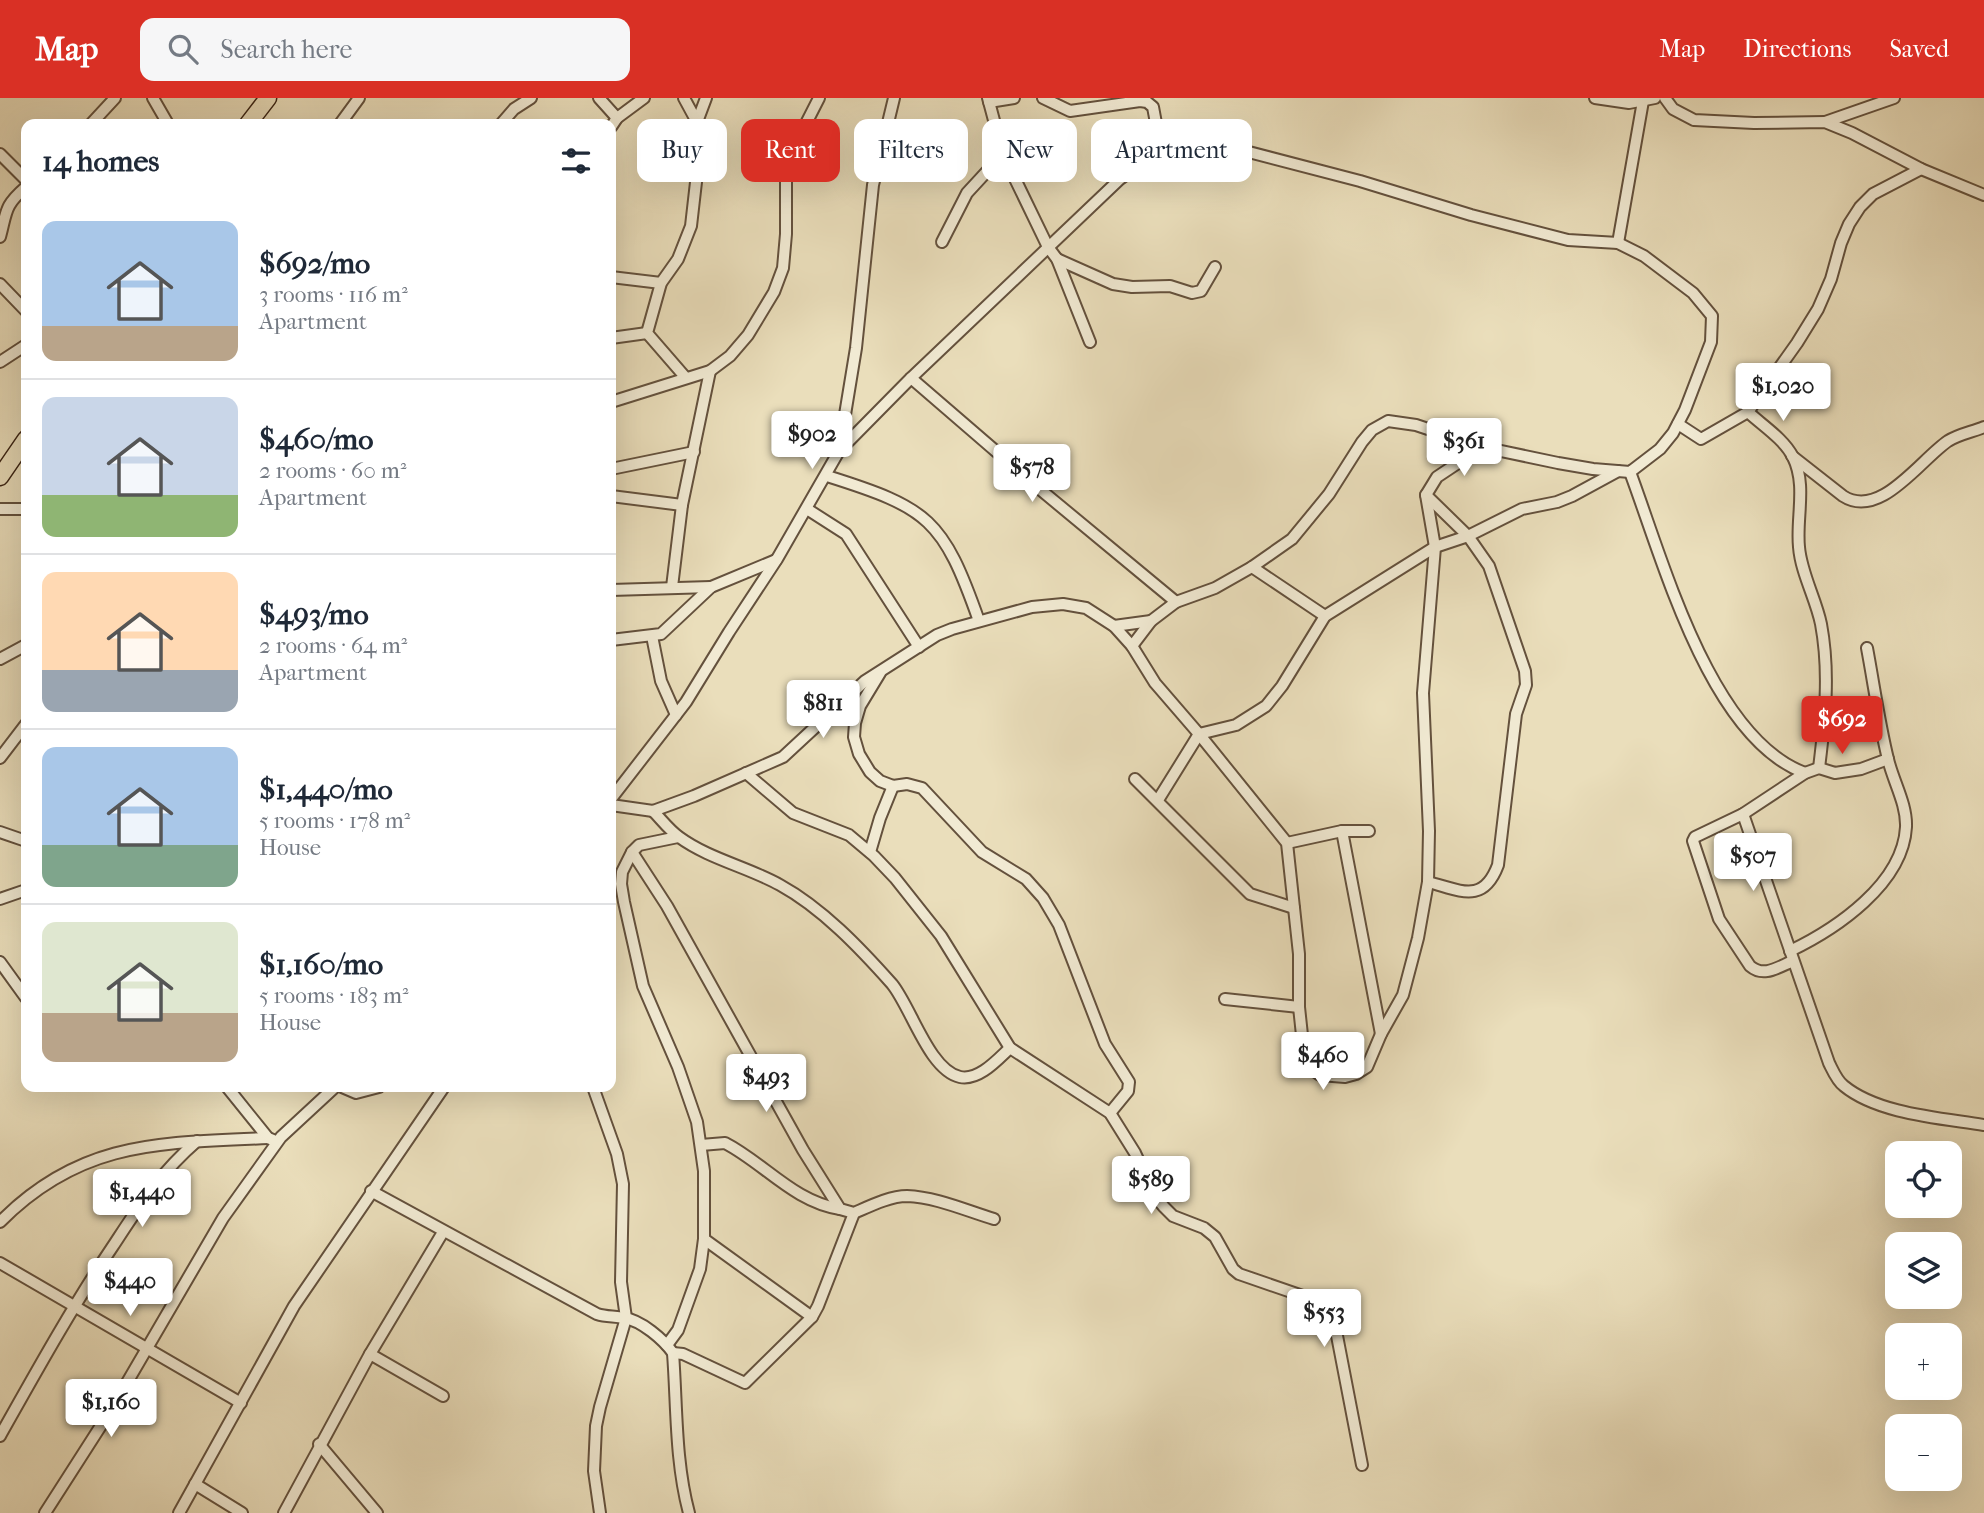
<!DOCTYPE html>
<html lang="en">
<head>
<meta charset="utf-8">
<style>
  body { margin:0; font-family:"IM FELL French Canon",serif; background:#f6f6f7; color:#1f2937; height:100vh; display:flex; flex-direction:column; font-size:26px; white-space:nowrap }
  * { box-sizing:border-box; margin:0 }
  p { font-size:23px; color:#747a83 }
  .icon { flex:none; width:38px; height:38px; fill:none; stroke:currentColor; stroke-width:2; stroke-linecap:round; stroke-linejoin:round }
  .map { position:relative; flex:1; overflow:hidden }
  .drawer { position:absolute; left:21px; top:21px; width:595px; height:973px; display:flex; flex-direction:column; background:#fff; border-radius:14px; box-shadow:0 7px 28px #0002 }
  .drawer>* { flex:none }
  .top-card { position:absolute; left:637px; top:21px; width:665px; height:63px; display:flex; gap:14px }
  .tools { position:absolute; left:1885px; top:1043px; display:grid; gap:14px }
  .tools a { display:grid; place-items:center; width:77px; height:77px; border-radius:14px; background:#fff; box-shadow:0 7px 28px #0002; font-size:35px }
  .price { position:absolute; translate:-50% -60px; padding:0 16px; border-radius:7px; background:#fff; color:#222; font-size:23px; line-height:46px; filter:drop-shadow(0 2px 4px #0008) }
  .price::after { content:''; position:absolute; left:50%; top:42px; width:21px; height:16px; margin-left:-10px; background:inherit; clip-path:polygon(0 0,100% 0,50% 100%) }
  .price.selected { background:#d93025; color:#fff }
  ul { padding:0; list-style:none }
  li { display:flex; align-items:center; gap:21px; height:175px; padding:0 21px }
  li+li { border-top:2px solid #e0e1e3 }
  li span { display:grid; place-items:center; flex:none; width:196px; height:140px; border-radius:14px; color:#555 }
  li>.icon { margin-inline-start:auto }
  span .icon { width:84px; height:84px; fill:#fffc; stroke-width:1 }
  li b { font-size:30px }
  h2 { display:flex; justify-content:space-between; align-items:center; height:84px; padding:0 21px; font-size:30px }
  .pill { padding:0 24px; border-radius:14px; background:#fff; box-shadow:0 7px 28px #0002; font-size:24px; line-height:63px }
  .pill.selected { background:#d93025; color:#fff }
  header { display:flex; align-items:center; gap:42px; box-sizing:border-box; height:98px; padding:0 35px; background:#d93025; color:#fff }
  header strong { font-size:33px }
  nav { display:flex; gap:38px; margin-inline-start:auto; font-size:24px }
  .search { width:490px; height:63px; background:#f6f6f7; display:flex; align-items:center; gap:18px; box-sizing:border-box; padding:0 24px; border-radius:14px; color:#747a83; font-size:26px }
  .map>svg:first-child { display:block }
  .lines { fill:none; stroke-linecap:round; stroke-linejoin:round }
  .minor-casing { stroke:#64513d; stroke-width:14 }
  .highway-casing { stroke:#382213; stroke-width:19 }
  .minor { stroke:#f1ead3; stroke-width:10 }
  .highway { stroke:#eadebb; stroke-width:16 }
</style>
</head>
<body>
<header>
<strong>Map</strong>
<div class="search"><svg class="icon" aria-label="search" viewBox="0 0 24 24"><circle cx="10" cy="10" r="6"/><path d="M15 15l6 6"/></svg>Search here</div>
<nav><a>Map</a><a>Directions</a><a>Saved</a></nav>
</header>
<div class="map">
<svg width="1984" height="1415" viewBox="0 0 1984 1415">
  <rect width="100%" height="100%" fill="#eadebb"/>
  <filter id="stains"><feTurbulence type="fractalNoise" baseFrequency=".00286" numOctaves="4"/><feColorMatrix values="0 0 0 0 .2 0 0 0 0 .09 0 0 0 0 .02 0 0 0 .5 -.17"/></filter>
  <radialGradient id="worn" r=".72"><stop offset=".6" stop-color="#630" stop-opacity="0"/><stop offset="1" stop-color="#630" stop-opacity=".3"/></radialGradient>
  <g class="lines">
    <!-- minor casing -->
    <g class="minor-casing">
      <g id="minor">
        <polyline points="153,0 168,26"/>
        <polyline points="599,0 617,20"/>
        <polyline points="684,0 697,24 700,49 691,128 678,161 661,185 647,235 686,280"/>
        <polyline points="988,0 1003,56 1048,149 1057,161 1090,244"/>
        <polyline points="1043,0 1070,13 1140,3 1147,4 1153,9 1161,52"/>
        <polyline points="1595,0 1629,5 1655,0"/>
        <polyline points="1665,0 1673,11 1694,22 1754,25 1825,24 1852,35 1921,71 1984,97"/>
        <polyline points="989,4 1014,0"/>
        <polyline points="697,24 706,0"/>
        <polyline points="1825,24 1894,0"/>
        <polyline points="91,26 115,0"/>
        <polyline points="340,26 359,0"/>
        <polyline points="501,26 514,11 531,0"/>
        <polyline points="611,29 617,20 644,0"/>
        <polyline points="0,56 26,82"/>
        <path d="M0 139C7 113 4 108 26 89"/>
        <polyline points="942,144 967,95 1003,56"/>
        <polyline points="1618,145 1643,3"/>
        <polyline points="1057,161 1113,186 1132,189 1170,188 1192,195 1201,193 1215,169"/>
        <polyline points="611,179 661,185"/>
        <polyline points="0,186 26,213"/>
        <polyline points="611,240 647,235"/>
        <polyline points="0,264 26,247"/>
        <polyline points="911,280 1042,393 1176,504"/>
        <polyline points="611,304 710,273 730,258 748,237 774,194 783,170 786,136 786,73 790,57 819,0"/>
        <path d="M1748 314C1762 327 1784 341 1793 359 1807 387 1796 420 1799 449 1801 475 1816 501 1821 526 1830 574 1825 622 1819 670"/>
        <polyline points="1678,326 1701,341 1748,314 1797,245 1818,211 1831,181 1841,145 1849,126 1860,109 1873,96 1921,71"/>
        <polyline points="839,353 911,280 1120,81 1161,52 1184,45 1218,46 1360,83 1471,117 1568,142 1618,145 1644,158 1693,195 1712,218 1711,244 1685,312 1673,335 1660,351 1630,374 1593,371 1558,365 1482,349 1416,327 1388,323 1372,332 1362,344 1329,396 1292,441 1252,469 1215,490 1176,504 1151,523 1132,548"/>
        <path d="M1792 358 1843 398C1880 422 1920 362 1948 343 1959 336 1972 334 1984 329"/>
        <polyline points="611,371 694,354"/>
        <path d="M1630 374C1663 462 1710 640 1805 675"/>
        <path d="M827 378C929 410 943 421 979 523"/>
        <path d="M1426 397 1468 438 1489 468 1525 573 1526 587 1516 616 1498 767C1483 807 1460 792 1428 784"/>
        <polyline points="611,398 682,407"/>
        <polyline points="0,411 26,411"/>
        <polyline points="807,411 846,436 919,549"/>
        <polyline points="1252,469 1325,518"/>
        <polyline points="672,489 682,407 710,273"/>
        <polyline points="611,492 711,489"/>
        <polyline points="1114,528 1151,523"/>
        <polyline points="652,538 661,583 676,617"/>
        <polyline points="611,542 661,536 711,489 776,462"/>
        <polyline points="0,561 26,547"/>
        <polyline points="880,575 860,608 855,625 854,639 859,656 870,674 880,683 893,688 907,686 922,690 982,754 1026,781 1043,800 1059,827 1105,946 1129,984 1128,993 1110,1015"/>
        <polyline points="0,660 26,626"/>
        <polyline points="746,675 793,715 849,737 874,758 895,780 941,838 1010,950 1110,1015 1135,1055 1155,1098 1164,1109 1173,1118 1204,1130 1215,1139 1233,1171 1239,1176 1329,1207 1333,1217 1362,1367"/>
        <polyline points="1135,681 1250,796 1294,810"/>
        <polyline points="611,701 686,604 729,534 777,461 839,353 856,250 873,87 894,0"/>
        <polyline points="1158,702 1199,636 1236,627 1266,608 1282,588 1325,518 1435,449 1468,438 1522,411 1557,404 1572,398 1618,373"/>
        <polyline points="611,707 653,713 694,698 783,659 865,583 937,537 952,531 1032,509 1063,506 1086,510 1114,528 1132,548 1155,585 1199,636 1287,745 1299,856 1299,909 1304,956 1310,970 1320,977 1345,979 1356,976 1367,969 1381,936 1403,897 1418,840 1428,784 1429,733 1423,595 1435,449 1426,397 1437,379 1482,349"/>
        <path d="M653 713C661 721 669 732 679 739 709 761 748 769 780 787 822 810 860 850 892 886 911 909 929 972 960 979 979 983 998 961 1010 950"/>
        <path d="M1743 716 1829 965C1833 973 1837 983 1844 988 1878 1016 1941 1020 1984 1027"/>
        <polyline points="1342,733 1381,936"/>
        <polyline points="0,734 26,743"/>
        <polyline points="1287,745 1342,733 1369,733"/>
        <path d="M632 754 667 808 803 1052 840 1111 854 1115C870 1108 890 1098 907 1098 936 1099 967 1113 994 1121"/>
        <polyline points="870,754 880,720 893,688"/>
        <polyline points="0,801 26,792"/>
        <path d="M1790 853C1836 831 1903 786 1906 729 1907 706 1893 683 1888 661 1879 625 1874 587 1867 550"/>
        <path d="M1793 863C1778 869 1764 880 1750 868L1719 821 1693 743 1695 739 1743 716 1805 675 1819 670 1835 675 1861 671 1888 661"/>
        <polyline points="0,864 26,900"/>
        <polyline points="1225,901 1299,909"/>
        <polyline points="227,989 268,1040 273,1042"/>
        <polyline points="342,989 356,995 379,989"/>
        <polyline points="593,989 617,1056 623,1086 621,1184 626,1220 600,1309 596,1328 594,1373 600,1415"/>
        <path d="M701 1047 725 1045C764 1065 794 1104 840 1111"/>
        <path d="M371 1093 597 1216C606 1219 614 1218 624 1220 641 1222 664 1242 673 1255 677 1308 675 1363 689 1415"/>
        <path d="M0 1124C81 1042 161 1045 268 1040"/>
        <polyline points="704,1141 812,1219"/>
        <polyline points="0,1165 241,1305"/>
        <polyline points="667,1247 678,1232 700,1171 704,1141 704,1073 697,1024 678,969 643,888 624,804 621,786 622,774 632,754 639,747 678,739"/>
        <polyline points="673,1255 683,1256 745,1285 812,1219 818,1208 854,1115"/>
        <polyline points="370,1256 443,1298"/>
        <path d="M0 1338C36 1274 72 1209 113 1148 140 1107 159 1076 197 1043"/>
        <polyline points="319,1346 377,1415"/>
        <polyline points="195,1386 242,1415"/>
        <polyline points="45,1415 111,1312 223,1120 281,1039 335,989"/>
        <polyline points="179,1415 294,1208 444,989"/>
        <polyline points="284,1415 370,1256 443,1134"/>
      </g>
    </g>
    <!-- highway casing -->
    <g class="highway-casing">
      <g id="highway">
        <polyline points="248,26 268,0"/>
        <polyline points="0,379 26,341"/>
      </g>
    </g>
    <!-- minor -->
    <use href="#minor" class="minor"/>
    <!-- highway -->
    <use href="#highway" class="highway"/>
  </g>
  <rect width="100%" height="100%" filter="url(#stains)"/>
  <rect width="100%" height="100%" fill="url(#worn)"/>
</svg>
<div class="tools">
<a><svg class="icon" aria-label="locate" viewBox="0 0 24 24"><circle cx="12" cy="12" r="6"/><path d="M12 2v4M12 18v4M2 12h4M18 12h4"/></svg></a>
<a><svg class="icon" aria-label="layers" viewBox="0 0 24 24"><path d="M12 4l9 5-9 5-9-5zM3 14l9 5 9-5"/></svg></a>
<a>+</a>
<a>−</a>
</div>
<b class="price" style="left:1783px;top:325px">$1,020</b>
<b class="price" style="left:812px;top:373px">$902</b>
<b class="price" style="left:1464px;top:380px">$361</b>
<b class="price" style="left:1032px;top:406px">$578</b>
<b class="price" style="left:823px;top:642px">$811</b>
<b class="price selected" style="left:1842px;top:658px">$692</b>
<b class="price" style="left:1753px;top:795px">$507</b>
<b class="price" style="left:1323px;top:994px">$460</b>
<b class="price" style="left:766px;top:1016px">$493</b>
<b class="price" style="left:1151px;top:1118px">$589</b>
<b class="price" style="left:142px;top:1131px">$1,440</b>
<b class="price" style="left:130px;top:1220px">$440</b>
<b class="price" style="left:1324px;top:1251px">$553</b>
<b class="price" style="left:111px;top:1341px">$1,160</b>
<div class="top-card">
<a class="pill">Buy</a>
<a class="pill selected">Rent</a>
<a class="pill">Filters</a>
<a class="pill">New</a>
<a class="pill">Apartment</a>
</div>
<section class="drawer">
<h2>14 homes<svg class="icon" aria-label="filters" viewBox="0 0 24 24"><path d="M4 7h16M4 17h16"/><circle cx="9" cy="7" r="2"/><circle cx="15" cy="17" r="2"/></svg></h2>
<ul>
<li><span style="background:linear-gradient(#a9c7e8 75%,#b9a48a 0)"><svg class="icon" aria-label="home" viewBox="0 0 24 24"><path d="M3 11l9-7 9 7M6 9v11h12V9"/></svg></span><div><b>$692/mo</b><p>3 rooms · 116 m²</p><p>Apartment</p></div></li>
<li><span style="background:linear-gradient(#c9d6e8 70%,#8fb573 0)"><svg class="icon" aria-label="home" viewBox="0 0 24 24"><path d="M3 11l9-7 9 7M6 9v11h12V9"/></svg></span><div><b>$460/mo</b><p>2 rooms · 60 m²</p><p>Apartment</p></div></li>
<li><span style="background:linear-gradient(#ffd9b3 70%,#9aa5b1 0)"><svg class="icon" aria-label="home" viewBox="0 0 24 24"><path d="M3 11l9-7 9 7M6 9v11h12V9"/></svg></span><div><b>$493/mo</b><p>2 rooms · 64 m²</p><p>Apartment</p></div></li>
<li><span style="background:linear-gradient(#a9c7e8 70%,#7fa58c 0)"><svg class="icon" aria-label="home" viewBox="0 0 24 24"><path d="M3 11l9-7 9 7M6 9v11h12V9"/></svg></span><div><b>$1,440/mo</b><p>5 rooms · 178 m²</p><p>House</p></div></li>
<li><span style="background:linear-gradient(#dfe7d0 65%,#b9a48a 0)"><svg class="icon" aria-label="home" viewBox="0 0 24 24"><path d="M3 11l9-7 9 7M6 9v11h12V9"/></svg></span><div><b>$1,160/mo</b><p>5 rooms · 183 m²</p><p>House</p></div></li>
</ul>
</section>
</div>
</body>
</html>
